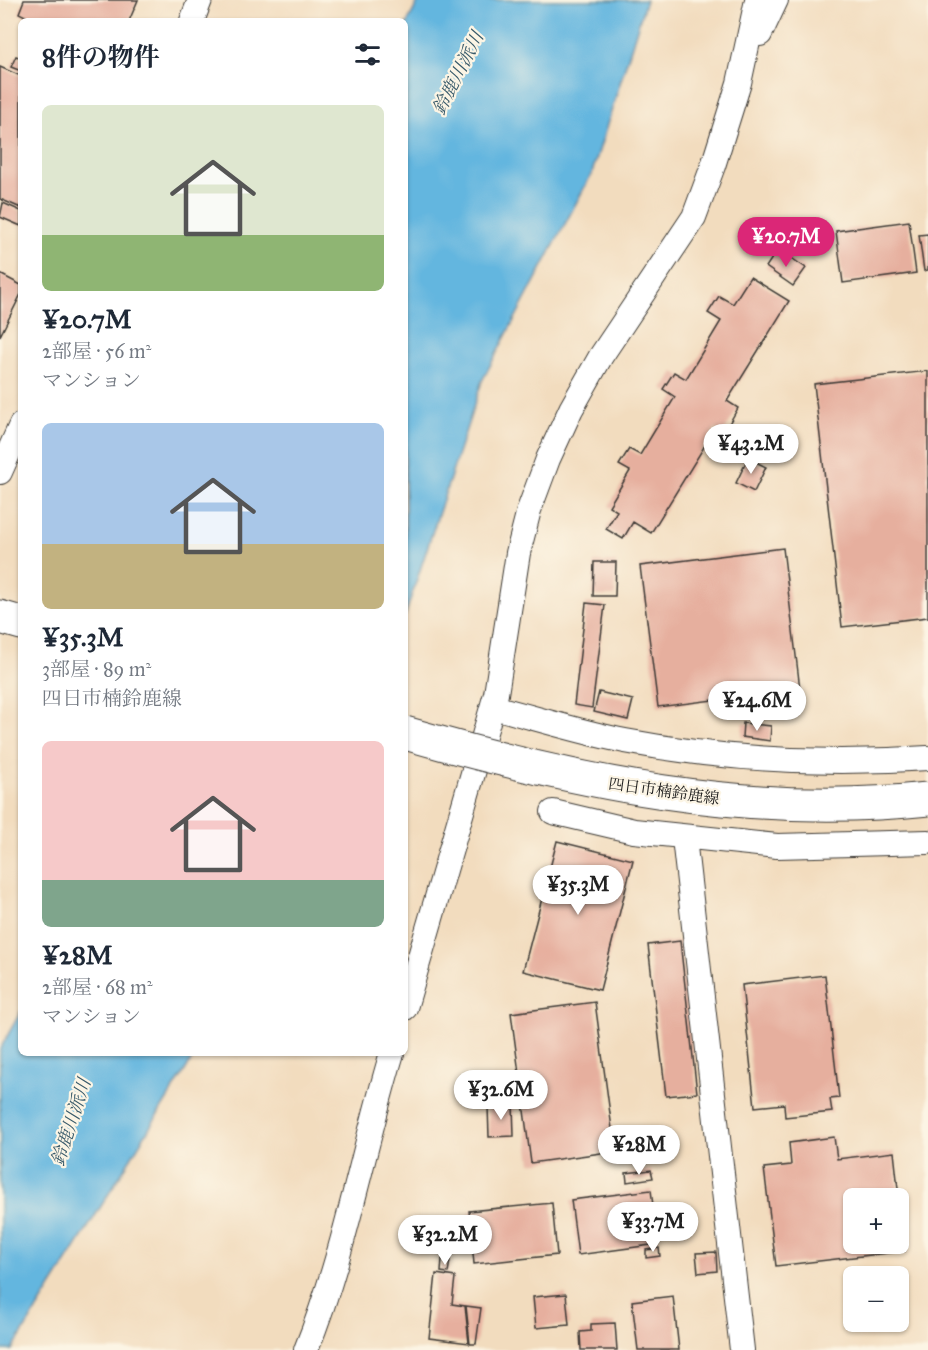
<!DOCTYPE html>
<html lang="ja">
<head>
<meta charset="utf-8">
<style>
  body { margin:0; font-family:"IM FELL Great Primer","Noto Serif JP",serif; background:#f6f6f7; color:#1f2937; height:100vh; display:flex; flex-direction:column; font-size:22px; white-space:nowrap }
  * { box-sizing:border-box; margin:0 }
  p { font-size:20px; color:#747a83 }
  .icon { flex:none; width:33px; height:33px; fill:none; stroke:currentColor; stroke-width:2; stroke-linecap:round; stroke-linejoin:round }
  .map { position:relative; flex:1; overflow:hidden }
  .details { position:absolute; left:18px; top:18px; width:390px; height:1038px; display:flex; flex-direction:column; background:#fff; border-radius:9px; box-shadow:0 2px 4px #0004 }
  .details>* { flex:none }
  .fabs { position:absolute; left:843px; top:1188px; display:grid; gap:12px }
  .fabs a { display:grid; place-items:center; width:66px; height:66px; border-radius:9px; background:#fff; box-shadow:0 2px 4px #0004; font-size:30px }
  .price { position:absolute; translate:-50% -51px; padding:0 14px; border-radius:21px; background:#fff; color:#222; font-size:20px; line-height:39px; filter:drop-shadow(0 2px 3px #0008) }
  .price::after { content:''; position:absolute; left:50%; top:36px; width:18px; height:14px; margin-left:-9px; background:inherit; clip-path:polygon(0 0,100% 0,50% 100%) }
  .price.selected { background:#db2777; color:#fff }
  ul { padding:0; list-style:none }
  li { display:grid; align-content:center; gap:12px; height:318px; padding:0 24px }
  li span { display:grid; place-items:center; height:186px; border-radius:9px; color:#555 }
  li>.icon { margin-inline-start:auto }
  span .icon { width:108px; height:108px; fill:#fffc; stroke-width:1 }
  li b { font-size:26px }
  h2 { display:flex; justify-content:space-between; align-items:center; height:72px; padding:0 24px; font-size:26px }
  .map>svg:first-child { display:block }
  .water { fill:#63b6df; stroke:#40697e; stroke-width:1.5 }
  .building { fill:#e6af9e }
  .lines { fill:none; stroke-linecap:round; stroke-linejoin:round }
  .minor-casing { stroke:#3c3934; stroke-width:26 }
  .primary-casing { stroke:#3c3934; stroke-width:35 }
  .minor { stroke:#fff; stroke-width:24 }
  .primary { stroke:#fff; stroke-width:33 }
  .primary-bridge-casing { stroke:#3c3934; stroke-width:35; stroke-linecap:butt }
  .primary-bridge { stroke:#fff; stroke-width:33 }
  .labels { text-anchor:middle; dominant-baseline:central; stroke-width:4.5; stroke-linejoin:round; paint-order:stroke }
  .street-label { font-size:16px; fill:#1c1c1c; stroke:#fcf5e5 }
  .water-label { font-size:18px; font-style:italic; fill:#385a6a; stroke:#fcf5e5 }
</style>
</head>
<body>
<div class="map">
<svg width="928" height="1350" viewBox="0 0 928 1350">
  <rect width="100%" height="100%" fill="#fcf5e5"/>
  <filter id="ink" filterUnits="userSpaceOnUse"><feTurbulence type="fractalNoise" baseFrequency=".0167" numOctaves="2"/><feDisplacementMap in="SourceGraphic" scale="12" xChannelSelector="R" yChannelSelector="G"/><feConvolveMatrix kernelMatrix="1 2 1 2 8 2 1 2 1" color-interpolation-filters="sRGB"/></filter>
  <filter id="wash" filterUnits="userSpaceOnUse"><feTurbulence type="fractalNoise" baseFrequency=".008" numOctaves="4" result="noise"/><feDisplacementMap in="SourceGraphic" scale="24" xChannelSelector="R" yChannelSelector="G"/><feGaussianBlur stdDeviation="1.35" result="paint"/><feColorMatrix in="noise" values="0 0 0 0 0 0 0 0 0 0 0 0 0 0 0 0 0 1.4 0 .05"/><feComposite in="paint" operator="in"/></filter>
  <g filter="url(#wash)">
    <rect width="100%" height="100%" fill="#f2dcbe"/>
    <!-- water -->
    <g class="water">
      <polygon points="419,0 646,0 592,173 482,381 405,616 405,27"/>
      <polygon points="21,1011 21,1053 196,1053 12,1350 0,1350 0,1049"/>
    </g>
    <g id="blocks">
      <!-- building -->
      <g class="building">
        <polygon points="24,0 138,0 129,21 35,21 19,13"/>
        <polygon points="16,56 21,58 21,71 11,67"/>
        <polygon points="0,67 21,76 21,208 0,199"/>
        <polygon points="3,203 21,211 21,226 0,217"/>
        <polygon points="909,221 916,273 843,283 836,231"/>
        <polygon points="928,234 928,270 924,271 919,235"/>
        <polygon points="778,249 806,268 793,286 766,267"/>
        <polygon points="0,274 21,285 21,294 0,336"/>
        <polygon points="750,277 789,301 727,401 738,408 723,434 715,429 651,533 633,522 623,539 606,529 617,511 609,506 630,471 619,465 629,449 640,455 675,397 663,389 674,372 686,379 721,321 708,313 719,296 733,304"/>
        <polygon points="928,371 928,617 842,627 814,384"/>
        <polygon points="748,458 766,467 754,492 736,483"/>
        <polygon points="783,548 800,689 658,707 640,566"/>
        <polygon points="594,562 616,562 615,596 593,596"/>
        <polygon points="586,603 605,605 592,708 574,705"/>
        <polygon points="599,692 633,700 628,720 594,712"/>
        <polygon points="743,723 771,726 770,741 742,737"/>
        <polygon points="557,841 633,860 600,990 523,971"/>
        <polygon points="680,941 697,1093 666,1096 648,945"/>
        <polygon points="825,975 839,1098 830,1099 832,1112 785,1117 784,1104 755,1107 742,985"/>
        <polygon points="595,1002 615,1151 531,1163 511,1013"/>
        <polygon points="513,1105 514,1136 489,1137 488,1106"/>
        <polygon points="834,1137 837,1159 894,1152 899,1198 854,1198 854,1244 898,1244 900,1207 905,1251 776,1266 764,1168 791,1165 789,1143"/>
        <polygon points="651,1170 653,1178 627,1182 626,1173"/>
        <polygon points="651,1190 658,1244 578,1255 571,1200"/>
        <polygon points="552,1203 557,1255 474,1264 469,1211"/>
        <polygon points="659,1248 660,1256 646,1258 646,1250"/>
        <polygon points="716,1252 717,1271 698,1273 696,1253"/>
        <polygon points="442,1259 450,1260 448,1273 441,1272"/>
        <polygon points="436,1274 455,1277 452,1304 465,1306 469,1343 429,1338"/>
        <polygon points="566,1294 569,1325 536,1328 533,1297"/>
        <polygon points="673,1296 679,1350 638,1350 632,1301"/>
        <polygon points="466,1306 481,1308 476,1344 470,1344"/>
        <polygon points="615,1323 617,1350 581,1350 580,1332 591,1331 591,1324"/>
      </g>
    </g>
  </g>
  <g filter="url(#ink)">
    <use href="#blocks" fill-opacity="0" stroke="#3c3934" stroke-width="1.5"/>
    <g class="lines">
      <!-- minor casing -->
      <g class="minor-casing">
        <g id="minor">
          <polyline points="192,21 200,0"/>
          <polyline points="760,34 776,0"/>
          <polyline points="0,472 21,425"/>
          <path d="M493 707C536 718 580 732 625 741 725 760 827 765 928 758"/>
          <polyline points="553,812 634,831 777,846 928,842"/>
          <polyline points="684,838 742,1350"/>
          <polyline points="405,1008 496,694 518,553 529,510 548,459 571,409 601,356 694,217 713,166 739,83 757,0"/>
          <path d="M306 1350C345 1254 362 1152 392 1053"/>
        </g>
      </g>
      <!-- primary casing -->
      <g class="primary-casing">
        <polyline id="primary" points="0,617 21,623"/>
      </g>
      <!-- minor -->
      <use href="#minor" class="minor"/>
      <!-- primary -->
      <use href="#primary" class="primary"/>
      <!-- primary-bridge casing -->
      <g class="primary-bridge-casing">
        <path id="primary-bridge" d="M405 733C578 783 747 818 928 799"/>
      </g>
      <!-- primary-bridge -->
      <use href="#primary-bridge" class="primary-bridge"/>
    </g>
  </g>
  <g class="labels">
    <!-- street labels -->
    <g class="street-label">
      <text transform="translate(664 791) rotate(8)">四日市楠鈴鹿線</text>
    </g>
    <!-- water labels -->
    <g class="water-label">
      <text transform="translate(458 73) rotate(-63)">鈴鹿川派川</text>
      <text transform="translate(71 1122) rotate(-72)">鈴鹿川派川</text>
    </g>
  </g>
</svg>
<div class="fabs">
<a>+</a>
<a>−</a>
</div>
<b class="price selected" style="left:786px;top:268px">¥20.7M</b>
<b class="price" style="left:751px;top:475px">¥43.2M</b>
<b class="price" style="left:757px;top:732px">¥24.6M</b>
<b class="price" style="left:578px;top:916px">¥35.3M</b>
<b class="price" style="left:501px;top:1121px">¥32.6M</b>
<b class="price" style="left:639px;top:1176px">¥28M</b>
<b class="price" style="left:653px;top:1253px">¥33.7M</b>
<b class="price" style="left:445px;top:1266px">¥32.2M</b>
<section class="details">
<h2>8件の物件<svg class="icon" aria-label="filters" viewBox="0 0 24 24"><path d="M4 7h16M4 17h16"/><circle cx="9" cy="7" r="2"/><circle cx="15" cy="17" r="2"/></svg></h2>
<ul>
<li><span style="background:linear-gradient(#dfe7d0 70%,#8fb573 0)"><svg class="icon" aria-label="home" viewBox="0 0 24 24"><path d="M3 11l9-7 9 7M6 9v11h12V9"/></svg></span><div><b>¥20.7M</b><p>2部屋 · 56 m²</p><p>マンション</p></div></li>
<li><span style="background:linear-gradient(#a9c7e8 65%,#c2b280 0)"><svg class="icon" aria-label="home" viewBox="0 0 24 24"><path d="M3 11l9-7 9 7M6 9v11h12V9"/></svg></span><div><b>¥35.3M</b><p>3部屋 · 89 m²</p><p>四日市楠鈴鹿線</p></div></li>
<li><span style="background:linear-gradient(#f6c9c9 75%,#7fa58c 0)"><svg class="icon" aria-label="home" viewBox="0 0 24 24"><path d="M3 11l9-7 9 7M6 9v11h12V9"/></svg></span><div><b>¥28M</b><p>2部屋 · 68 m²</p><p>マンション</p></div></li>
</ul>
</section>
</div>
</body>
</html>
